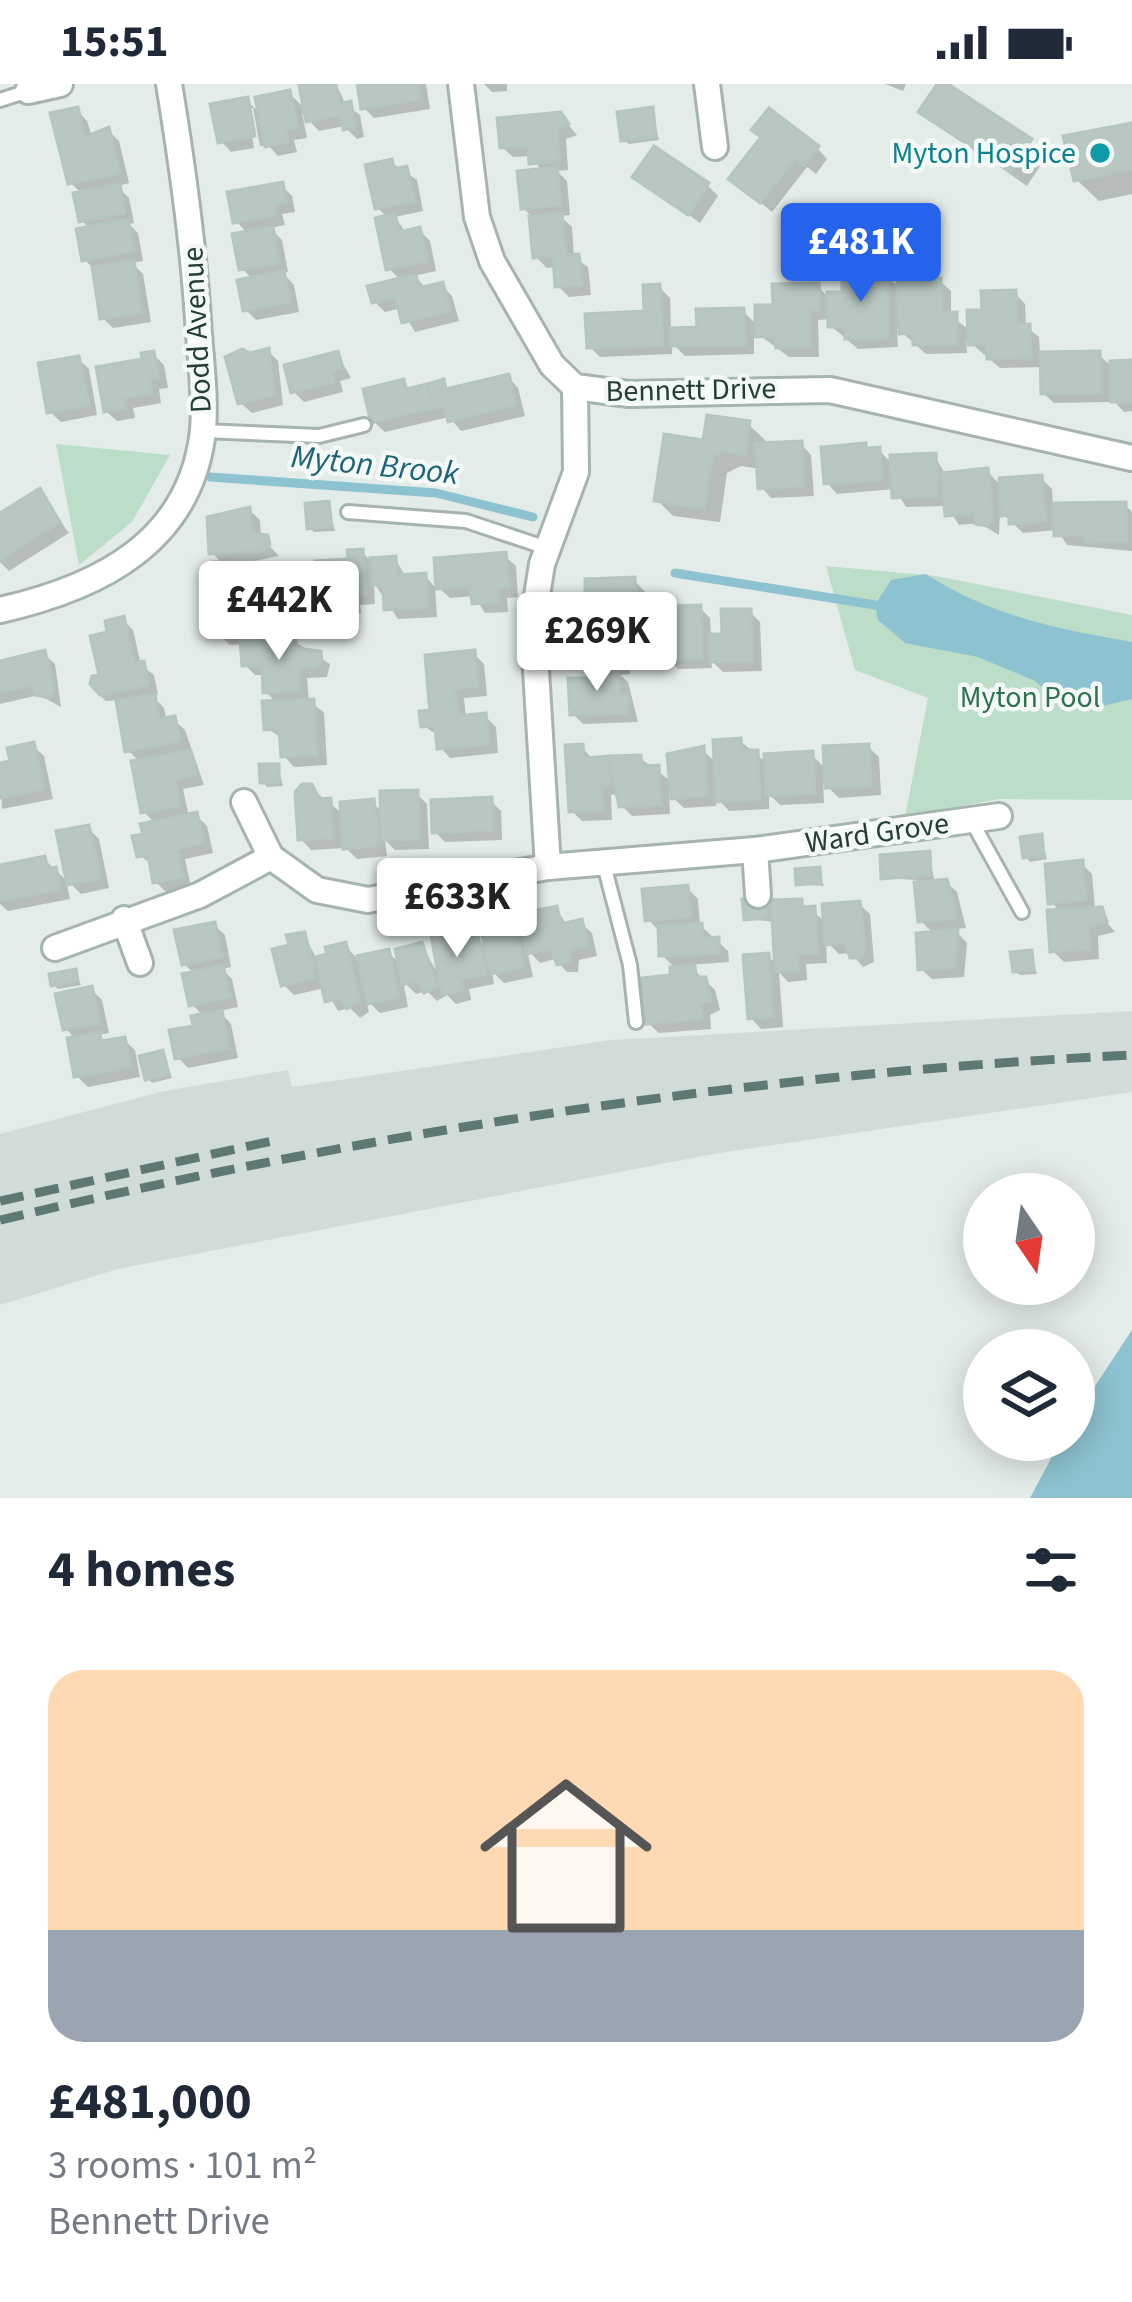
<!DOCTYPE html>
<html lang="en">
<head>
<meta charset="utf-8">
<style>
  body { margin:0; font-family:"Source Sans 3",sans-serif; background:#f2f2f3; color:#1f2937; height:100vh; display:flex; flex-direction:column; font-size:45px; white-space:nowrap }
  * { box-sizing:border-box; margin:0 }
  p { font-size:39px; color:#747a83 }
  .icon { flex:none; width:66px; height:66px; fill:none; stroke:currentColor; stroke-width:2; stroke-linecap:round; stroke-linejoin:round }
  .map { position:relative; height:1414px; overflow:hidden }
  .panel { display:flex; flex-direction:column; background:#fff; flex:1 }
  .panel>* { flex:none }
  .needle { width:78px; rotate:167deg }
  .buttons { position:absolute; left:963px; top:1089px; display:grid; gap:24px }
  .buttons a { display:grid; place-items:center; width:132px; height:132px; border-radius:50%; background:#fff; box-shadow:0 6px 30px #0003; font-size:60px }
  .price { position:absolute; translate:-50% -102px; padding:0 27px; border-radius:12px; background:#fff; color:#222; font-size:39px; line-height:78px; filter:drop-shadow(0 3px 6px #0008) }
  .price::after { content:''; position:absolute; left:50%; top:72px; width:36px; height:27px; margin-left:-18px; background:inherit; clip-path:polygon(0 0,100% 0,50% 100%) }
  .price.current { background:#2563eb; color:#fff }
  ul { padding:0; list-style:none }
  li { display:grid; align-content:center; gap:24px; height:636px; padding:0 48px }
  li+li { border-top:3px solid #e0e1e3 }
  li span { display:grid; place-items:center; height:372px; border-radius:36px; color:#555 }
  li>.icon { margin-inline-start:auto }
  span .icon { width:216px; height:216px; fill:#fffc; stroke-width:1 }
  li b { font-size:51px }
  h2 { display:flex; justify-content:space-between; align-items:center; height:144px; padding:0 48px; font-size:51px }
  .status { display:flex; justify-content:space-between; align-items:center; height:84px; padding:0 60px; background:#fff; direction:ltr }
  .status svg { height:33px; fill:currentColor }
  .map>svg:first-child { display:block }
  .built { fill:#d1dcd8 }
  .green { fill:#bcddc7 }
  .water { fill:#8dc2d0 }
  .shadow { fill:#0003 }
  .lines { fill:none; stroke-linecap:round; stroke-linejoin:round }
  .stream { stroke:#8dc2d0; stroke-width:9 }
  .building { fill:#b8c7c2; stroke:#b5c6c0; stroke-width:3 }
  .lane-casing { stroke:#a6b4b0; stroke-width:18 }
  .street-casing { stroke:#a6b4b0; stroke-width:30 }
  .lane { stroke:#fff; stroke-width:12 }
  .street { stroke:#fff; stroke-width:24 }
  .rail { stroke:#5e7973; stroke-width:9; stroke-dasharray:24 12; stroke-linecap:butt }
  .culture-dot { fill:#0f9aa8; stroke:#f4f9f7; stroke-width:4.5 }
  .labels { text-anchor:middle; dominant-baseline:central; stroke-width:9; stroke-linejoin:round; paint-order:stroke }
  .culture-label { font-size:30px; fill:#0d838f; stroke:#f4f9f7; text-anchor:end }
  .street-label { font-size:30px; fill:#233d38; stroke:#f4f9f7 }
  .park-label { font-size:30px; fill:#2e734d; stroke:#f4f9f7 }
  .water-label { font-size:33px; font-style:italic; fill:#1e6478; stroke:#f4f9f7 }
</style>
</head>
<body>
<div class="status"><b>15:51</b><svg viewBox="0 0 49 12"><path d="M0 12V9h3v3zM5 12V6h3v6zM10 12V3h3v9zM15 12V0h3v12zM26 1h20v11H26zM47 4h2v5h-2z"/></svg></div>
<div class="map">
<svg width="1132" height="1414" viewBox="0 0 1132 1414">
  <rect width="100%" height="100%" fill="#e3ece9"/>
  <!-- built -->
  <polygon class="built" points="1132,927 1132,1008 713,1070 118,1185 0,1221 0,1050 164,1007 288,986 292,1003 611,956"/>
  <!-- green -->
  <g class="green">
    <polygon points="56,360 170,371 132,438 79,481"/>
    <polygon points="826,482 936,492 1132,531 1132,716 999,715 905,733 928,614 855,586"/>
  </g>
  <!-- water -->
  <g class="water">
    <path d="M926 490C991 532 1057 545 1132 558V615L1102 622 1054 613 1035 597 978 573 905 559 878 536 875 521 891 496Z"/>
    <polygon points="1132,1246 1132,1414 1030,1414 1061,1356 1074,1356 1074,1334"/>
  </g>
  <!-- shadow -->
  <g class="shadow">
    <polygon points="336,0 346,21 360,31 364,53 357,55 344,42 319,47 302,29 307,54 294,56 297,68 278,72 268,61 260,62 253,24 247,24 254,64 231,68 221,57 246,16 262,31 289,9 307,27 303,3"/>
    <polygon points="360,0 426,0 430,25 374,34 364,24"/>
    <polygon points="484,0 507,0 507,7 492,8"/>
    <polygon points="885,0 906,0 903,7"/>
    <polygon points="943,0 1046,73 1027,102 922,28"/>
    <polygon points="77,26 87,37 92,53 109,47 119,57 129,99 117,102 129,114 134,139 129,140 138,149 143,177 132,179 143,190 151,238 113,244 103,234 95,186 85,176 90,145 82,137 82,110 71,99"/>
    <polygon points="651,26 659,56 629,60 624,56"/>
    <polygon points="560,31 577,51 566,55 568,86 557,87 567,97 570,131 560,132 572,143 574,173 588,183 591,211 569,213 558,202 557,183 547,184 536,173 532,133 523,124 542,88 532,72 513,73 502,63"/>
    <polygon points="1132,42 1132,110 1099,117 1077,96"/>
    <polygon points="817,64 827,75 816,90 807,83 772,128 732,95"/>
    <polygon points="391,78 417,96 423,127 395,133 406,149 419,146 430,157 436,187 414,192 427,205 442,202 452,212 459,237 415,248 401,224 385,228 374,217 401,197 389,184 388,134 378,124"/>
    <polygon points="636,93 707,101 718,112 700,139"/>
    <polygon points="282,102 292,112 295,128 282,130 285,141 270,144 282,156 288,188 283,189 294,201 299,228 256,236 245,225 253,196 242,184 248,150 236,137"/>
    <polygon points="885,190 900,205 940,197 951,207 951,232 971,247 985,229 1015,209 1025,220 1026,243 1039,253 1040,271 1098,270 1113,284 1132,279 1132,327 1124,328 1110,313 1110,318 1054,319 1043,309 1043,283 1000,284 966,255 967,269 926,270 897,244 898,263 858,265 831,242 831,235 818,236 819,273 789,273 754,247 754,270 685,272 672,259 672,270 600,273 590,263 648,230 659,203 670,214 671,247 700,246 743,227 758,242 776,224 818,202 826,211 845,210"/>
    <polygon points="268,267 278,277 283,321 252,329 241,319 250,272"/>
    <polygon points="153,270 164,281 168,304 159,305 161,319 133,324 135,334 117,337 106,327"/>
    <polygon points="338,271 351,294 340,297 343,308 304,318 293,307"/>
    <polygon points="78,275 89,285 97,331 61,338 50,328"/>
    <polygon points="508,293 518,304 525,332 461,347 449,333 385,348 374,338 403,298 411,306 443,299 451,306"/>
    <polygon points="748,340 765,356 764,362 801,360 811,371 814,412 771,414 761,403 760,385 741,382 727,389 720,438 673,432 657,416 706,359"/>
    <polygon points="879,366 893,381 935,372 946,392 987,387 1002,403 1041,394 1052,405 1053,422 1125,421 1132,428 1132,467 1067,461 1057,446 1023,449 1000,427 999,451 979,439 959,441 947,422 906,423 895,405 837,410 827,399"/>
    <polygon points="39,408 69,449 9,487 0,478 0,432"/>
    <polygon points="328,420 335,447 314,448 310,444"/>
    <polygon points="249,426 260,436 261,453 279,472 249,478 262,491 262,519 280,518 290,529 291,540 273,542 274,559 295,558 330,580 327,593 307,594 309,618 324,628 327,681 294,683 284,672 283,655 267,644 278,620 266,608 265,591 255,591 245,581 244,560 230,561 219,550 229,522 215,508 224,481 212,469"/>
    <polygon points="362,468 371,477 395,475 406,493 425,492 435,503 437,533 398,535 374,499 375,520 360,521 361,529 337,534 320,519"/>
    <polygon points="505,472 516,482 518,513 507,514 508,528 485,529 474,512 450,514 439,504"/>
    <polygon points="634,496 650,513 651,531 625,531 641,547 642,574 630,575 630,590 620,591 628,598 638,638 583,640 573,630 592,596 575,575 588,516"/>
    <polygon points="700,524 710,534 711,553 725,553 750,528 760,538 762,587 723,588 711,576 712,584 678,585 667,574"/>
    <polygon points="123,536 133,546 141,581 154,591 158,611 152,611 164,624 167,637 174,636 185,646 204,701 183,705 189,733 196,731 207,742 213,769 185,775 191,803 167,809 156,798 153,781 139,771 156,740 144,728 140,678 128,666 118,616 106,617 95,607 110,551"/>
    <polygon points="473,569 484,580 487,612 464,614 466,634 485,632 496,643 498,669 450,674 440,663 439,652 424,642"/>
    <polygon points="44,570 55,580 61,623 39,611 0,620 0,580"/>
    <polygon points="740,657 767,679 811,670 827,686 868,663 879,673 881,711 839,714 823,698 824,719 780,721 769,710 769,725 729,727 716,713 716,722 684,724 669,710 670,730 632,732 622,722 621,710 611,711 612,736 582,737 572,727 582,663 593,676 640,674 672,698 703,666 717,680"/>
    <polygon points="33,662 44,672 53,715 2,725 0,682 14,679"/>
    <polygon points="278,683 283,702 267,703 263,698"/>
    <polygon points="310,703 344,731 373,719 384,730 416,709 427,720 429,765 395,766 385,756 387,772 357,775 346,764 311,766 301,755"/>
    <polygon points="490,716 501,727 502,756 445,758 435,748"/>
    <polygon points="88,744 99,755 109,804 81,810 70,799"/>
    <polygon points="1041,753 1047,775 1030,778 1026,773"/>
    <polygon points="929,770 935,799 946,798 957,808 966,844 954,845 967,859 964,893 932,895 921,885 934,850 921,837 917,796 884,794"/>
    <polygon points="44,775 66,796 70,815 8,827 0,820 0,784"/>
    <polygon points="1082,780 1092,790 1095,825 1115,848 1098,852 1099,875 1064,878 1053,867 1061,828 1051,818"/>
    <polygon points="818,786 824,802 799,800"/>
    <polygon points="687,804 698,815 700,841 728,867 729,878 689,881 715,906 720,926 710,931 711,945 659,949 648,939 677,886 662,871 658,846 648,835"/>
    <polygon points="765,817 774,826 801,818 826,838 859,820 870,830 874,878 863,883 851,869 839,870 826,857 827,879 806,880 807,896 788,898 779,888 783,943 761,945 751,934 768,872 777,881 775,838 747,835"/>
    <polygon points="556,825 568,842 581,839 592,849 597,872 579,876 578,888 567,888 555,875 540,879 527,865 533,893 504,899 492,887 494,900 469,905 471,916 456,920 447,911 437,917 427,907 416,910 403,897 408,923 380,929 366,915 369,928 360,934 350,924 338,927 325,904 294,911 283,900 292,863 304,851 317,875 345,861 357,875 388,868 401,881 421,861 436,886 456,850 464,858 477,855 489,867 501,839 527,856"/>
    <polygon points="214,841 225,851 231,883 222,885 232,895 238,923 219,927 231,940 238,974 188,984 178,973 204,933 192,920 195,890 184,880"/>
    <polygon points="1031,869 1037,890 1020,891 1015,887"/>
    <polygon points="75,888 81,901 58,905 54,901"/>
    <polygon points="91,905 102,916 109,949 98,951 106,959 124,956 135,966 140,993 88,1003 77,992 77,956 66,945"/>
    <polygon points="163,970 172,994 152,999 148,994"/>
  </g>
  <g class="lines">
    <!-- stream -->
    <g class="stream">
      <polyline points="210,393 436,409 533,433"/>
      <polyline points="675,489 875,521"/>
    </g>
  </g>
  <!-- building -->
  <g class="building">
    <polygon points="336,0 339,20 351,17 355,43 343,46 341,31 306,38 299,1"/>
    <polygon points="357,0 419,0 421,15 361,25"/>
    <polygon points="937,0 948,0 1032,55 1010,88 918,28"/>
    <polygon points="290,6 298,44 286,46 288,58 265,63 255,13"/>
    <polygon points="248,13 255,52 218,59 210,20"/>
    <polygon points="78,23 85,53 109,43 120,89 68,100 50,29"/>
    <polygon points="653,23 656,53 621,57 617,28"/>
    <polygon points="769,24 819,62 804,81 795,75 760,119 728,95 761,53 751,46"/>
    <polygon points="561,28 569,40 557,45 559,77 529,80 528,62 500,64 497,34"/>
    <polygon points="1132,39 1132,85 1074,97 1063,52"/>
    <polygon points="654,62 709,99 688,131 632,93"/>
    <polygon points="392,75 394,85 407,82 415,117 375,125 365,81"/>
    <polygon points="557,83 561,121 521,125 517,87"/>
    <polygon points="283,98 286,118 274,120 276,131 233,139 227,108"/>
    <polygon points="120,100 125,129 79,138 73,109"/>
    <polygon points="395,129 399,148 420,143 428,177 386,186 375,134"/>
    <polygon points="562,129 566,171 579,170 582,201 555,203 553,172 533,174 529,132"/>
    <polygon points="128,135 134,167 82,177 76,145"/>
    <polygon points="273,142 279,179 239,186 232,150"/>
    <polygon points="134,176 142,229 100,235 92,183"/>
    <polygon points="284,187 290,218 243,227 237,196"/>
    <polygon points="887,187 888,254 845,255 845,243 828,243 827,208 842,208 842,188"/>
    <polygon points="416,190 419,204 443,198 450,227 402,239 395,213 372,219 367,202"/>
    <polygon points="941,194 942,229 957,228 957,260 913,261 913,249 899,250 897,195"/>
    <polygon points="819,199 819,226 809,226 810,263 776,264 775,252 755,253 755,221 773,221 772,200"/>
    <polygon points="660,200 663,261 587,264 585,230 644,227 643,201"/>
    <polygon points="1016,206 1017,240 1030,240 1031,274 987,275 986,261 968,261 967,226 982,226 981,207"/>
    <polygon points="744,224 745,261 671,262 670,244 697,243 696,225"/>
    <polygon points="269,264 274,311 238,320 225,273 242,265 250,269"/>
    <polygon points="154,267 159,294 150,295 152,309 124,314 126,324 104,328 96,283 142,275 141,269"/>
    <polygon points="338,267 343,284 331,287 334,298 291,309 284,281"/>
    <polygon points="1100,267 1101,309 1041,310 1040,268"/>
    <polygon points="79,272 89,321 47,329 38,279"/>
    <polygon points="1132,276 1132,318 1111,318 1110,277"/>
    <polygon points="509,290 516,321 448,338 444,322 433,324 427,300 444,295 446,305"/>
    <polygon points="404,295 406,305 427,300 433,324 371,339 363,305"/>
    <polygon points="707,331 750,337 745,371 724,367 712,373 704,424 654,417 664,350 703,356"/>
    <polygon points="802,357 804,402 758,405 755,359"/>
    <polygon points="866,359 866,364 880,363 882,396 824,400 821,363"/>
    <polygon points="936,369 938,412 892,414 890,371"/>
    <polygon points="988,384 993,436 987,442 975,440 974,429 945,432 941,389"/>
    <polygon points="1042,391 1046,437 1009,440 1009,431 1001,432 999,394"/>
    <polygon points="40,404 60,438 0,476 0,429"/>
    <polygon points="329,417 332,443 307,445 305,419"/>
    <polygon points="1126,418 1127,457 1085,458 1085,451 1054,452 1053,419"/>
    <polygon points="250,423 252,449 268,451 270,461 261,467 209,470 207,433"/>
    <polygon points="363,465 366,511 351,511 351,519 343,524 324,525 317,520 315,477 348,475 347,466"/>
    <polygon points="506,468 509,503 497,504 499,518 472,520 470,502 436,505 434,474"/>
    <polygon points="396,472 397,491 426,489 428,523 384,526 383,501 372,501 370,474"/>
    <polygon points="252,477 253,508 212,509 212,478"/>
    <polygon points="635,493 636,515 610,516 610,529 626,528 627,559 615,560 615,575 572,577 570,513 585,513 585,495"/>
    <polygon points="281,515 282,531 264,532 265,548 216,552 214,520"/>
    <polygon points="701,521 702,574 664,576 663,522"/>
    <polygon points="721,525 751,525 752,577 710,578 709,550 722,550"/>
    <polygon points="124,532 134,579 144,577 149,601 100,611 90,600 92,592 99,591 90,552 107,548 105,537"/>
    <polygon points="296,555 296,564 321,567 322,577 316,583 298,584 300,607 263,609 262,581 242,582 240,557"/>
    <polygon points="45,566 54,604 50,614 35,611 32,601 0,608 0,577"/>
    <polygon points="475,566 478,602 455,605 456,615 429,618 425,571"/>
    <polygon points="618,584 619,611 628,611 628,629 570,631 568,594 589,594 589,585"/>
    <polygon points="155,610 159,635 175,632 180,657 125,668 116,617"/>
    <polygon points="314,615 317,671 281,673 279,645 264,646 262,617"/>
    <polygon points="456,615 458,632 486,629 489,660 437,665 435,642 421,643 419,627 430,626 429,618"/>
    <polygon points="741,654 742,666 758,666 760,715 716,718 713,656"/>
    <polygon points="34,658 44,705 0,714 0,679 10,677 7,664"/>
    <polygon points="583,660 584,674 609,672 610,701 601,702 603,726 569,728 565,661"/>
    <polygon points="869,660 871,702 825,704 823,662"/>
    <polygon points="704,662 707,712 671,715 667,670"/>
    <polygon points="191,666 196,691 175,695 180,722 141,729 131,677"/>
    <polygon points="813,667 815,709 766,712 764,670"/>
    <polygon points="641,671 642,682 659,681 661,721 619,723 609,672"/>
    <polygon points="259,680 279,680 279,699 260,699"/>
    <polygon points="302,700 312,700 319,715 331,714 333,754 298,756 295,708"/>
    <polygon points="418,706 419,755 381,756 380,707"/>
    <polygon points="492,713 493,746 432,749 431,716"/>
    <polygon points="374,715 378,762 343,765 340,718"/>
    <polygon points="197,728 204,759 177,765 183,793 153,799 148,771 137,773 132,752 143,750 140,740"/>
    <polygon points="89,741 101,794 67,801 56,747"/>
    <polygon points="1042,750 1044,772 1023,774 1020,753"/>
    <polygon points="930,767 931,791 881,795 880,771"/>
    <polygon points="45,772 48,785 56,783 61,805 0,817 0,781"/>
    <polygon points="1083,776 1086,816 1048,820 1045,780"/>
    <polygon points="820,783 821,799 796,801 795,785"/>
    <polygon points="947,795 957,834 918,838 914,798"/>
    <polygon points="688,801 691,833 645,837 642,805"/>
    <polygon points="766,813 767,834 744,836 742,815"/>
    <polygon points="802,815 802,823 815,822 818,869 797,870 798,887 775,888 771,816"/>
    <polygon points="860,817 865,866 860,874 850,874 845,859 825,861 822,820"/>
    <polygon points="557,822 561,840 582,835 588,862 570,866 569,878 557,881 550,864 527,870 518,830"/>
    <polygon points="1102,823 1107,838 1088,842 1090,865 1050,868 1047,826"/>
    <polygon points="502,836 504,842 515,840 524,883 490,890 480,840"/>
    <polygon points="215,838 222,873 182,881 174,846"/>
    <polygon points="702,839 703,854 719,853 719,869 659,872 658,842"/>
    <polygon points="958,845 955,883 918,886 916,849"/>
    <polygon points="457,847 459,856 478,852 486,890 460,895 463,906 442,911 431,852"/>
    <polygon points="305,848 315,894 281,902 272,865 289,861 286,851"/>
    <polygon points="346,858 360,916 347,925 340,914 325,918 315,873 327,870 325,863"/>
    <polygon points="422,858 437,902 424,909 417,897 402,901 395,865"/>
    <polygon points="389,865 399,913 367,920 357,872"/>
    <polygon points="1032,866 1034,886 1013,888 1010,868"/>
    <polygon points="769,869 773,933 748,935 743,871"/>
    <polygon points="223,881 230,913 189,922 182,890"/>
    <polygon points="695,881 696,893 706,893 711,916 701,920 702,935 645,940 641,894 670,891 670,883"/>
    <polygon points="76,885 78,897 51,902 49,890"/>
    <polygon points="92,902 100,939 63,946 55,910"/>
    <polygon points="222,926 229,964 175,975 169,946 193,942 191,932"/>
    <polygon points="100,948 101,957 125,953 131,983 74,993 67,954"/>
    <polygon points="163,966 169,990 145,996 139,972"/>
  </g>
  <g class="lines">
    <!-- lane casing -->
    <g class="lane-casing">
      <g id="lane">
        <polyline points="0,16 28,7"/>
        <polyline points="204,347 319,352 364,341"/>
        <polyline points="348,428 466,437 547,464"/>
        <polyline points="971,736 1022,828"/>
        <polyline points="603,777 630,881 636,938"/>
      </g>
    </g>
    <!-- street casing -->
    <g class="street-casing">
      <g id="street">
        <polyline points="461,0 477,133 492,177 552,281 575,303 629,310 830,306 1132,374"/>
        <polyline points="707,0 715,63"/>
        <polyline points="28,7 60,0"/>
        <polyline points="575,303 576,388 542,480 533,537 548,783 755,766 999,732"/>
        <path d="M0 526C98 504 191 459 203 346 206 310 200 272 198 236 193 156 182 79 169 0"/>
        <polyline points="244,718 271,773"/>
        <polyline points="755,766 758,811"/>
        <polyline points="124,835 140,879"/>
        <polyline points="55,864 200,811 271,773 317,806 368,816 548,783"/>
      </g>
    </g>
    <!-- lane -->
    <use href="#lane" class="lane"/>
    <!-- street -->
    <use href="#street" class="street"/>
    <!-- rail -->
    <g class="rail">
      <polyline points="0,1117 281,1055"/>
      <path d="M0 1136C373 1048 749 990 1132 971"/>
    </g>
  </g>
  <!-- markers -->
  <circle class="culture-dot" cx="1100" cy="69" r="12"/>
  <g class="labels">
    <!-- culture labels -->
    <g class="culture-label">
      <text x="1076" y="69">Myton Hospice</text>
    </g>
    <!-- street labels -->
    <g class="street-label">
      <text transform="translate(197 246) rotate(-93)">Dodd Avenue</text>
      <text transform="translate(691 306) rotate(-1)">Bennett Drive</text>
      <text transform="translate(877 749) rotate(-8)">Ward Grove</text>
    </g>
    <!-- park labels -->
    <g class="park-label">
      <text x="1030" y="613">Myton Pool</text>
    </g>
    <!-- water labels -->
    <g class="water-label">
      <text transform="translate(375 381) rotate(6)">Myton Brook</text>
    </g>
  </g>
</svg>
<div class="buttons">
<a><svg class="needle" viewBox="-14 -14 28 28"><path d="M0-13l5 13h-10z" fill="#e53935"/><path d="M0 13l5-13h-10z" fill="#747a83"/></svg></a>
<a><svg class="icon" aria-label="layers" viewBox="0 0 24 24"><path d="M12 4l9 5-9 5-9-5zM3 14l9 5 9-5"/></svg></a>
</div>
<b class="price current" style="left:861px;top:221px">£481K</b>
<b class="price" style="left:279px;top:579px">£442K</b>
<b class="price" style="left:597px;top:610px">£269K</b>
<b class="price" style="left:457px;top:876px">£633K</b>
</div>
<section class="panel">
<h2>4 homes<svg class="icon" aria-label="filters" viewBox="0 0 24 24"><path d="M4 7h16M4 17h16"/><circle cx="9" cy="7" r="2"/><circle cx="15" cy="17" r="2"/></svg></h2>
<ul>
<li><span style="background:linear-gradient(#ffd9b3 70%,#9aa5b1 0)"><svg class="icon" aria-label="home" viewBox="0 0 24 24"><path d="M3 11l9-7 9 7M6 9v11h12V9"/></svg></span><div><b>£481,000</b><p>3 rooms · 101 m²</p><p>Bennett Drive</p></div></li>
</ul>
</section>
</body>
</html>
